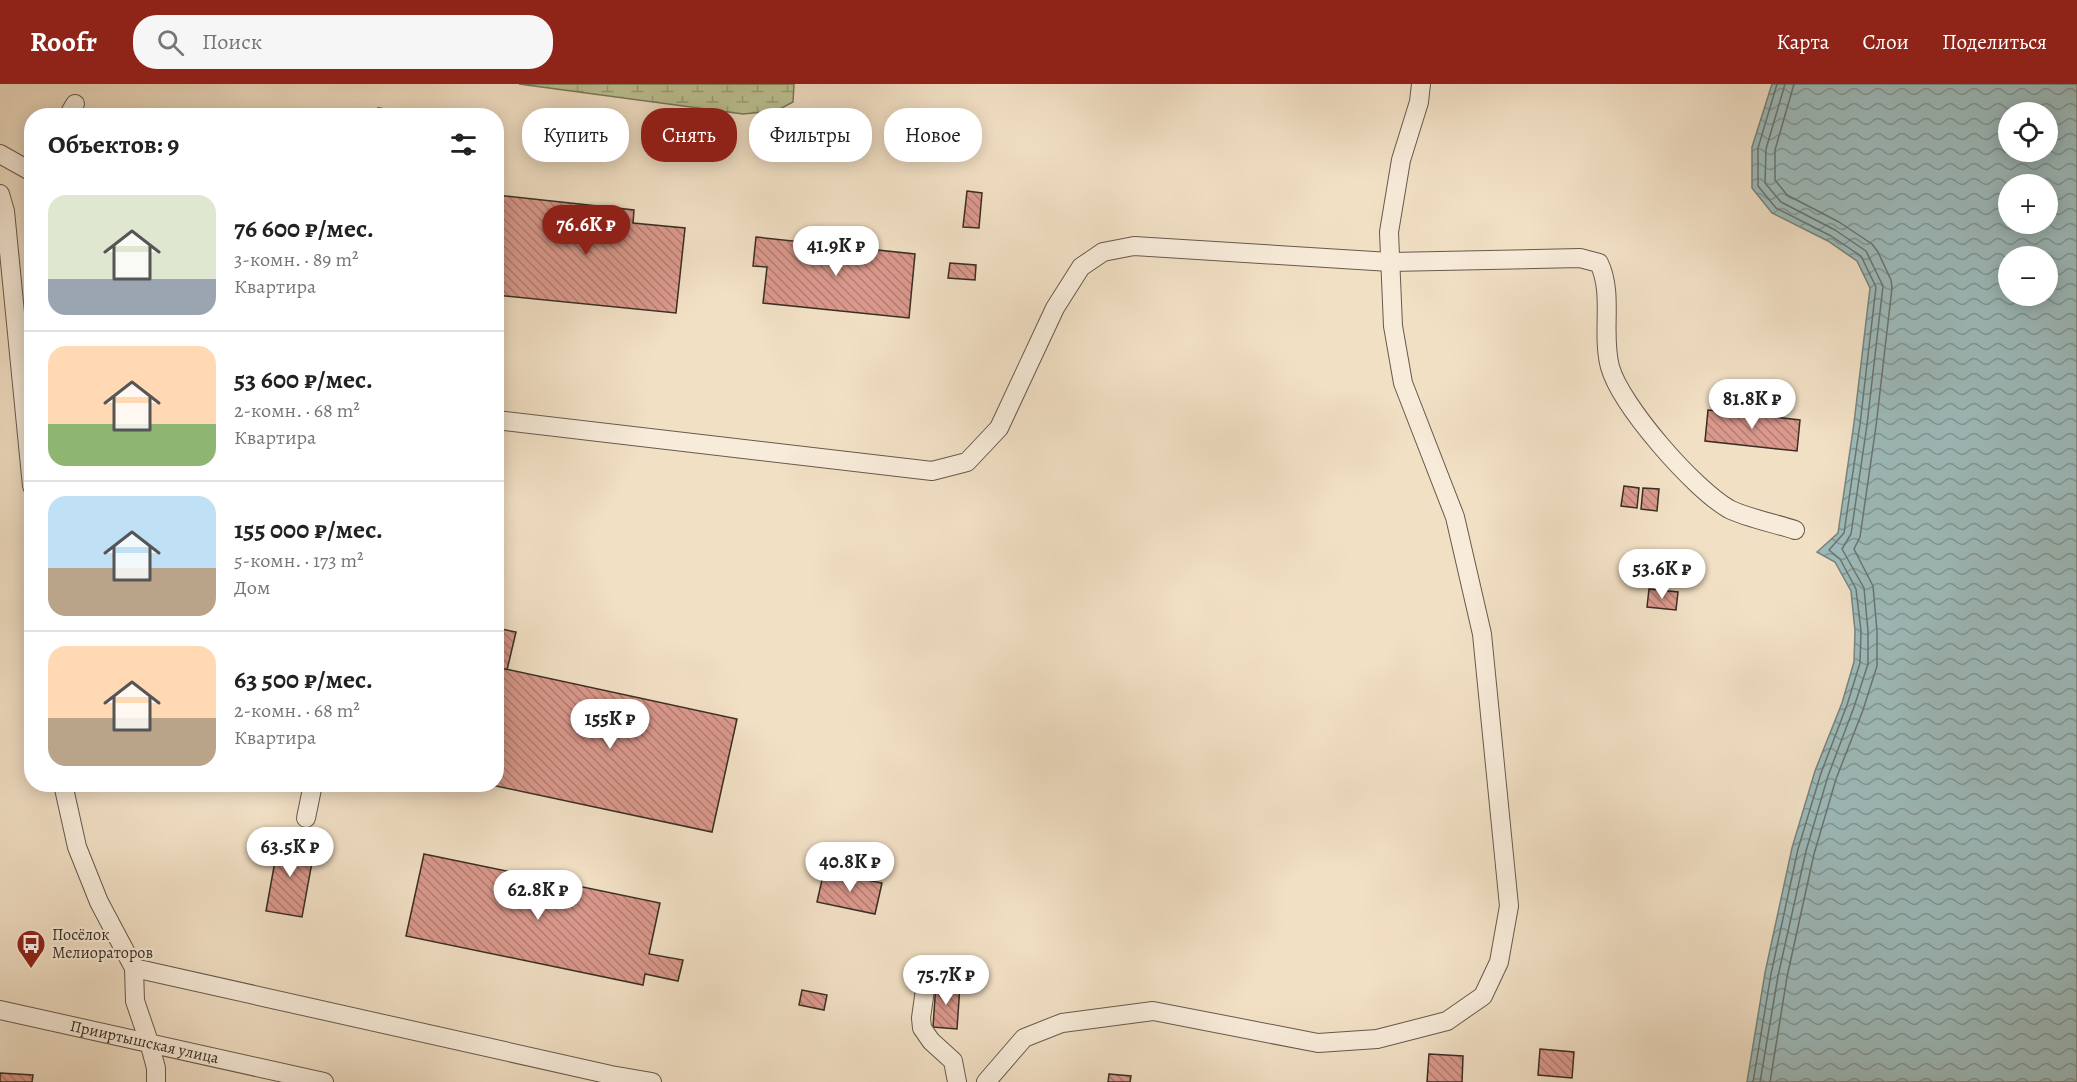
<!DOCTYPE html>
<html lang="ru">
<head>
<meta charset="utf-8">
<style>
  body { margin:0; font-family:Alegreya,serif; background:#f6f6f6; color:#222; height:100vh; display:flex; flex-direction:column; font-size:22px; white-space:nowrap }
  * { box-sizing:border-box; margin:0 }
  p { font-size:20px; color:#767676 }
  .icon { flex:none; width:33px; height:33px; fill:none; stroke:currentColor; stroke-width:2; stroke-linecap:round; stroke-linejoin:round }
  .map { position:relative; flex:1; overflow:hidden }
  .sheet { position:absolute; left:24px; top:24px; width:480px; height:684px; display:flex; flex-direction:column; background:#fff; border-radius:24px; box-shadow:0 3px 15px #0003 }
  .sheet>* { flex:none }
  .banner { position:absolute; left:522px; top:24px; width:570px; height:54px; display:flex; gap:12px }
  .tools { position:absolute; left:1998px; top:18px; display:grid; gap:12px }
  .tools a { display:grid; place-items:center; width:60px; height:60px; border-radius:50%; background:#fff; box-shadow:0 3px 15px #0003; font-size:30px }
  .price { position:absolute; translate:-50% -51px; padding:0 14px; border-radius:21px; background:#fff; color:#222; font-size:20px; line-height:39px; filter:drop-shadow(0 2px 3px #0008) }
  .price::after { content:''; position:absolute; left:50%; top:36px; width:18px; height:14px; margin-left:-9px; background:inherit; clip-path:polygon(0 0,100% 0,50% 100%) }
  .price.on { background:#8f2418; color:#fff }
  ul { padding:0; list-style:none }
  li { display:flex; align-items:center; gap:18px; height:150px; padding:0 24px }
  li+li { border-top:2px solid #e0e0e0 }
  li span { display:grid; place-items:center; flex:none; width:168px; height:120px; border-radius:18px; color:#555 }
  li>.icon { margin-inline-start:auto }
  span .icon { width:72px; height:72px; fill:#fffc; stroke-width:1 }
  li b { font-size:26px }
  h2 { display:flex; justify-content:space-between; align-items:center; height:72px; padding:0 24px; font-size:26px }
  .chip { padding:0 21px; border-radius:24px; background:#fff; box-shadow:0 3px 15px #0003; font-size:21px; line-height:54px }
  .chip.on { background:#8f2418; color:#fff }
  header { display:flex; align-items:center; gap:36px; box-sizing:border-box; height:84px; padding:0 30px; background:#8f2418; color:#fff }
  header strong { font-size:28px }
  nav { display:flex; gap:33px; margin-inline-start:auto; font-size:21px }
  .search { width:420px; height:54px; background:#f6f6f6; display:flex; align-items:center; gap:15px; box-sizing:border-box; padding:0 21px; border-radius:24px; color:#767676; font-size:22px }
  .map>svg:first-child { display:block }
  .wetland { fill:url(#wetland-marsh); stroke:#7a785b; stroke-width:1.5 }
  .water { fill:url(#water-waves); stroke:#75837e; stroke-width:1.5; fill-rule:evenodd }
  .lines { fill:none; stroke-linecap:round; stroke-linejoin:round }
  .shore { stroke:#6a746f; stroke-width:1.5 }
  .building { fill:url(#building-back-hatch); stroke:#382e23; stroke-width:1.5 }
  .minor-casing { stroke:#665a4c; stroke-width:20 }
  .minor { stroke:#f7ebd9; stroke-width:18 }
  .labels { text-anchor:middle; dominant-baseline:central; stroke-width:4.5; stroke-linejoin:round; paint-order:stroke }
  .poi-label { font-size:16px; fill:#382e23; stroke:#f7ebd9; text-anchor:start }
  .street-label { font-size:16px; fill:#382e23; stroke:#f7ebd9 }
</style>
</head>
<body>
<header>
<strong>Roofr</strong>
<div class="search"><svg class="icon" aria-label="search" viewBox="0 0 24 24"><circle cx="10" cy="10" r="6"/><path d="M15 15l6 6"/></svg>Поиск</div>
<nav><a>Карта</a><a>Слои</a><a>Поделиться</a></nav>
</header>
<div class="map">
<svg width="2077" height="998" viewBox="0 0 2077 998">
  <defs>
    <pattern id="wetland-marsh" width="20" height="14" patternUnits="userSpaceOnUse" patternTransform="scale(1.5)"><rect width="20" height="14" fill="#bdc293"/><path d="M1 5h8M5 5V1M11 12h8M15 12V8" fill="none" stroke="#9b9e78"/></pattern>
    <pattern id="water-waves" width="16" height="10" patternUnits="userSpaceOnUse" patternTransform="scale(1.5)"><rect width="16" height="10" fill="#9dbbbb"/><path d="M0 5q4-4 8 0t8 0" fill="none" stroke="#819898"/></pattern>
    <pattern id="building-back-hatch" width="6" height="6" patternUnits="userSpaceOnUse" patternTransform="scale(1.5)"><rect width="6" height="6" fill="#db998d"/><path d="M-1 5l2 2M0 0l6 6M5-1l2 2" fill="none" stroke="#b37d73"/></pattern>
  </defs>
  <rect width="100%" height="100%" fill="#f2e0c5"/>
  <filter id="stains"><feTurbulence type="fractalNoise" baseFrequency=".00333" numOctaves="4"/><feColorMatrix values="0 0 0 0 .2 0 0 0 0 .09 0 0 0 0 .02 0 0 0 .5 -.17"/></filter>
  <radialGradient id="worn" r=".72"><stop offset=".6" stop-color="#630" stop-opacity="0"/><stop offset="1" stop-color="#630" stop-opacity=".3"/></radialGradient>
  <!-- wetland -->
  <polygon class="wetland" points="519,0 794,0 793,18 776,27 743,30"/>
  <!-- water -->
  <path class="water" d="M1772 0H2077V998H1747L1765 889 1792 764 1815 687 1842 619 1854 578 1855 547 1851 507 1835 478 1817 468 1838 449 1854 339 1870 204 1857 177 1828 157 1772 129 1752 104V63ZM2008 28H2048V68H2008ZM2008 100H2048V140H2008ZM2008 172H2048V212H2008Z"/>
  <g class="lines">
    <!-- shore -->
    <g class="shore">
      <polyline points="1753,998 1771,890 1798,765 1821,689 1847,621 1860,579 1861,547 1856,505 1840,475 1829,466 1844,449 1860,340 1876,203 1861,172 1831,152 1776,124 1758,102 1758,64 1777,0"/>
      <polyline points="1760,998 1778,892 1806,767 1828,692 1854,623 1868,580 1868,547 1864,504 1842,465 1851,450 1867,341 1883,202 1866,167 1835,146 1781,118 1765,99 1766,65 1785,0"/>
      <polyline points="1770,998 1787,893 1814,770 1836,695 1863,626 1877,582 1877,547 1873,502 1854,465 1860,453 1876,342 1892,204 1891,196 1878,168 1872,160 1839,138 1787,111 1775,96 1775,66 1794,0"/>
    </g>
  </g>
  <!-- building -->
  <g class="building">
    <polygon points="378,24 407,28 407,32 377,32"/>
    <polygon points="967,107 982,109 979,144 963,143"/>
    <polygon points="496,111 634,126 633,139 685,144 676,229 496,211"/>
    <polygon points="756,153 915,170 909,234 763,219 767,183 753,182"/>
    <polygon points="950,179 976,181 975,196 948,194"/>
    <polygon points="1708,326 1800,336 1797,367 1705,357"/>
    <polygon points="1624,402 1639,404 1637,424 1621,422"/>
    <polygon points="1643,404 1659,405 1657,427 1641,425"/>
    <polygon points="1649,505 1678,508 1676,526 1647,523"/>
    <polygon points="496,544 516,548 507,586 496,583"/>
    <polygon points="496,583 737,635 712,748 487,700 496,700"/>
    <polygon points="279,755 315,762 302,833 266,827"/>
    <polygon points="424,770 660,819 649,870 683,876 678,897 645,890 643,901 406,852"/>
    <polygon points="824,787 882,799 875,830 817,818"/>
    <polygon points="936,899 960,901 957,945 933,943"/>
    <polygon points="802,906 827,911 824,926 799,921"/>
    <polygon points="1540,965 1574,968 1572,994 1538,991"/>
    <polygon points="1429,970 1463,972 1462,998 1427,998"/>
    <polygon points="0,989 33,991 32,998 0,998"/>
    <polygon points="1109,990 1131,992 1130,998 1108,998"/>
  </g>
  <g class="lines">
    <!-- minor casing -->
    <g class="minor-casing">
      <g id="minor">
        <polyline points="68,32 75,20"/>
        <polyline points="0,70 32,88"/>
        <polyline points="0,110 5,127 32,402"/>
        <path d="M496 336 932 387 967 378 999 344 1055 224 1081 183 1103 168 1134 162 1390 178 1580 174 1599 179C1614 210 1601 249 1610 283 1621 322 1694 405 1729 425 1744 433 1777 440 1795 446"/>
        <polyline points="63,700 77,763 99,818 134,884 135,917 149,958 156,984 156,998"/>
        <polyline points="306,734 313,700"/>
        <polyline points="134,884 611,991 652,998"/>
        <polyline points="927,891 921,934 922,944 931,957 953,977 957,998"/>
        <path id="s1" d="M0 926 324 998"/>
        <polyline points="986,998 1024,954 1062,939 1153,927 1318,959 1377,955 1447,937 1483,912 1499,878 1509,822 1482,550 1455,433 1403,299 1393,242 1389,148 1401,76 1419,18 1421,0"/>
      </g>
    </g>
    <!-- minor -->
    <use href="#minor" class="minor"/>
  </g>
  <!-- icons -->
  <defs>
    <g id="bus-pin" transform="scale(1.5)"><path d="M0 17L-7.5 6A9.5 9.5 0 1 1 7.5 6Z" fill="#8f2418" stroke="#f7ebd9"/><path d="M-5-6H5V4H4V6H2V4H-2V6H-4V4H-5ZM-3.5-4V0h7V-4ZM-3.5 1.2v1.5H-2V1.2ZM2 1.2v1.5H3.5V1.2Z" fill="#fff"/></g>
  </defs>
  <g fill-rule="evenodd">
    <use href="#bus-pin" x="31" y="860"/>
  </g>
  <g class="labels">
    <!-- poi labels -->
    <g class="poi-label">
      <text x="52" y="851">Посёлок<tspan x="52" dy="18">Мелиораторов</tspan></text>
    </g>
    <!-- street labels -->
    <g class="street-label">
      <text stroke="none"><textPath href="#s1" startOffset="148">Прииртышская улица</textPath></text>
    </g>
  </g>
  <rect width="100%" height="100%" filter="url(#stains)"/>
  <rect width="100%" height="100%" fill="url(#worn)"/>
</svg>
<div class="tools">
<a><svg class="icon" aria-label="locate" viewBox="0 0 24 24"><circle cx="12" cy="12" r="6"/><path d="M12 2v4M12 18v4M2 12h4M18 12h4"/></svg></a>
<a>+</a>
<a>−</a>
</div>
<b class="price on" style="left:586px;top:172px">76.6K ₽</b>
<b class="price" style="left:836px;top:193px">41.9K ₽</b>
<b class="price" style="left:1752px;top:346px">81.8K ₽</b>
<b class="price" style="left:1662px;top:516px">53.6K ₽</b>
<b class="price" style="left:610px;top:666px">155K ₽</b>
<b class="price" style="left:290px;top:794px">63.5K ₽</b>
<b class="price" style="left:850px;top:809px">40.8K ₽</b>
<b class="price" style="left:538px;top:837px">62.8K ₽</b>
<b class="price" style="left:946px;top:922px">75.7K ₽</b>
<div class="banner">
<a class="chip">Купить</a>
<a class="chip on">Снять</a>
<a class="chip">Фильтры</a>
<a class="chip">Новое</a>
</div>
<section class="sheet">
<h2>Объектов: 9<svg class="icon" aria-label="filters" viewBox="0 0 24 24"><path d="M4 7h16M4 17h16"/><circle cx="9" cy="7" r="2"/><circle cx="15" cy="17" r="2"/></svg></h2>
<ul>
<li><span style="background:linear-gradient(#dfe7d0 70%,#9aa5b1 0)"><svg class="icon" aria-label="home" viewBox="0 0 24 24"><path d="M3 11l9-7 9 7M6 9v11h12V9"/></svg></span><div><b>76 600 ₽/мес.</b><p>3-комн. · 89 m²</p><p>Квартира</p></div></li>
<li><span style="background:linear-gradient(#ffd9b3 65%,#8fb573 0)"><svg class="icon" aria-label="home" viewBox="0 0 24 24"><path d="M3 11l9-7 9 7M6 9v11h12V9"/></svg></span><div><b>53 600 ₽/мес.</b><p>2-комн. · 68 m²</p><p>Квартира</p></div></li>
<li><span style="background:linear-gradient(#bfe0f5 60%,#b9a48a 0)"><svg class="icon" aria-label="home" viewBox="0 0 24 24"><path d="M3 11l9-7 9 7M6 9v11h12V9"/></svg></span><div><b>155 000 ₽/мес.</b><p>5-комн. · 173 m²</p><p>Дом</p></div></li>
<li><span style="background:linear-gradient(#ffd9b3 60%,#b9a48a 0)"><svg class="icon" aria-label="home" viewBox="0 0 24 24"><path d="M3 11l9-7 9 7M6 9v11h12V9"/></svg></span><div><b>63 500 ₽/мес.</b><p>2-комн. · 68 m²</p><p>Квартира</p></div></li>
</ul>
</section>
</div>
</body>
</html>
